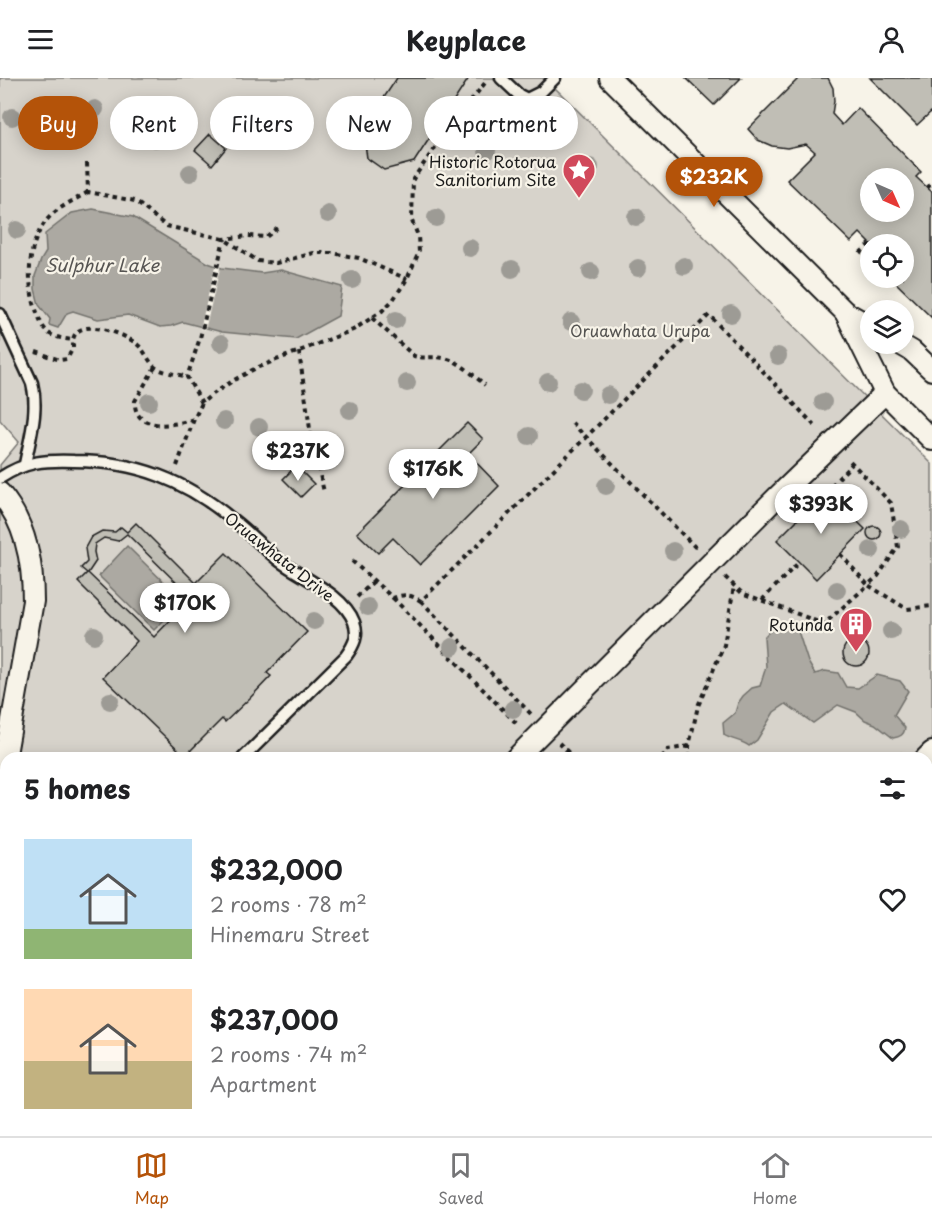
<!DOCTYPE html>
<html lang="en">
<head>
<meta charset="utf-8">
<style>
  body { margin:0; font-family:"Playpen Sans",sans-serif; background:#f2f2f2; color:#202124; height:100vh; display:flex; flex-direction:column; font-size:22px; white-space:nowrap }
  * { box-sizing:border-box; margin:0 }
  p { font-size:20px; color:#757577 }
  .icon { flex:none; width:33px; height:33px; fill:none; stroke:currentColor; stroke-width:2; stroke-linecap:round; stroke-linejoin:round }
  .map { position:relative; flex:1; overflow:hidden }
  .panel { position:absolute; left:0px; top:674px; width:933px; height:386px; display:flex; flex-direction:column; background:#fff; border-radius:18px 18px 0 0; box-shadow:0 3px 15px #0003 }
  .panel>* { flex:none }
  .hud { position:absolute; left:18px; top:18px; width:600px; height:54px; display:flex; gap:12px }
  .needle { width:39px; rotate:135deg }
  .buttons { position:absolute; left:860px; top:90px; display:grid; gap:12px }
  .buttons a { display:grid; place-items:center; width:54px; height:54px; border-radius:50%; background:#fff; box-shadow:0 3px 15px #0003; font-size:30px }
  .price { position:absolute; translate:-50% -51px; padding:0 14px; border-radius:21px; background:#fff; color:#222; font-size:20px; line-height:39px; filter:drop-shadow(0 2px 3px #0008) }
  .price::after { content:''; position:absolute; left:50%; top:36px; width:18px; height:14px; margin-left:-9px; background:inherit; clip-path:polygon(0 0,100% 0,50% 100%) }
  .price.current { background:#b45309; color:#fff }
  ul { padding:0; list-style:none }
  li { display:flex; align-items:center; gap:18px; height:150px; padding:0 24px }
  li span { display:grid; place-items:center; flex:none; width:168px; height:120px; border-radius:0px; color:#555 }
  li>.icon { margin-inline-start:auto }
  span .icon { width:72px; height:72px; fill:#fffc; stroke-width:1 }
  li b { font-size:26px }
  h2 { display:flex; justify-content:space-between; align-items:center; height:72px; padding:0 24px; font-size:26px }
  .chip { padding:0 21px; border-radius:27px; background:#fff; box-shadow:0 3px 15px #0003; font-size:21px; line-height:54px }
  .chip.current { background:#b45309; color:#fff }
  header { display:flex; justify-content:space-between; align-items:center; height:78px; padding:0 24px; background:#fff; font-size:27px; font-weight:700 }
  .tab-bar { display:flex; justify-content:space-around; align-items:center; height:84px; border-top:2px solid #e0e0e0; background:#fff; font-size:16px; color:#757577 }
  .tab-bar a { display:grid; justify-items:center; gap:3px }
  .tab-bar .current { color:#b45309 }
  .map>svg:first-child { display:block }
  .green { fill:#d7d3cb; stroke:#7a7874; stroke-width:1.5 }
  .water { fill:#aca9a2; stroke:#72716c; stroke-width:1.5 }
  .pier { fill:#f7f3e8 }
  .building { fill:#c0beb5; stroke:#1c1c1c; stroke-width:1.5; fill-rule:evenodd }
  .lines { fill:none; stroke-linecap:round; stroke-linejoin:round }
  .lane-casing { stroke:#1c1c1c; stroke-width:15 }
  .street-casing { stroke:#1c1c1c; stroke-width:24 }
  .path { stroke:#1c1c1c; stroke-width:4; stroke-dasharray:4.5 4.5; stroke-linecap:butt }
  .lane { stroke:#f7f3e8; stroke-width:10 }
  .street { stroke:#f7f3e8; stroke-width:20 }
  .tree { fill:#9d9b95 }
  .labels { text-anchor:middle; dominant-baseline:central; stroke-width:4.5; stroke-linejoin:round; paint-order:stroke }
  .poi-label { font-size:16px; fill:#1c1c1c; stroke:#f7f3e8; text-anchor:end }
  .park-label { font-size:16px; fill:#545351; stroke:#f7f3e8 }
  .street-label { font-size:16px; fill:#1c1c1c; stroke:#f7f3e8 }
  .water-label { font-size:18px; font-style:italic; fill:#565452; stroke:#f7f3e8 }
</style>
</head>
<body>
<header><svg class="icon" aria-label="menu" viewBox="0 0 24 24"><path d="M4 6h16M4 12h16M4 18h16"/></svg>Keyplace<svg class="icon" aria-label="person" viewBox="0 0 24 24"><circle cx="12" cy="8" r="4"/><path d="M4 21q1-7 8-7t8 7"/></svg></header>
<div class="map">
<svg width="932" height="1058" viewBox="0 0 932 1058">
  <rect width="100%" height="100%" fill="#f7f3e8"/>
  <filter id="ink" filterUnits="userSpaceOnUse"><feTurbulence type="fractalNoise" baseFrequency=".0167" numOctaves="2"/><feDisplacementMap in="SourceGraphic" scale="12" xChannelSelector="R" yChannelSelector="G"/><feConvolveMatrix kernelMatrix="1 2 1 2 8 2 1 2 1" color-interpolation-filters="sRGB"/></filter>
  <g filter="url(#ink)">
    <!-- green -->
    <polygon class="green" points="0,0 545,0 932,386 932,884 927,889 927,680 6,680 6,1053 889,1053 889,1058 0,1058 0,387 19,364 0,342"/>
    <!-- water -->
    <g class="water">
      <polygon points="93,131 133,139 208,185 222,190 262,195 281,192 342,209 338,238 296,261 222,254 183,244 171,248 160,249 128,237 98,241 73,233 67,235 58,250 49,247 50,241 39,227 35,211 35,198 41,182 46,174 45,156 72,135"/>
      <polygon points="127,468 183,523 154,552 99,498"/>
      <path d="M777 545 797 550 808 584 815 596 825 593 838 595 846 609 858 610 877 597 900 603 908 613 894 637 905 650C904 657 900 659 893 660L875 646 865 642 856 634 838 627 813 645 786 626 774 634 757 662 749 668C741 662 731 662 724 657L723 645 735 635 738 625 743 618 752 610 760 608 766 589 764 559Z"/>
    </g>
    <!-- pier -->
    <polygon class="pier" points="216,184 221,186 205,252 200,251"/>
    <!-- building -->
    <g class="building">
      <polygon points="397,0 469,0 414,84 384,92 367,80 363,51"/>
      <polygon points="686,0 741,0 714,27"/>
      <path d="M799 0H828L833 10 834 23 832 36 842 47 858 30 921 94 916 99 932 114V240L891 200H903V166H871L860 155 851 164 787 102 815 74 806 66 787 70 772 68 758 62 748 51ZM870 100H903V134H870Z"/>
      <polygon points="870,0 932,0 932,33 917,47"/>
      <polygon points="210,56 226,70 212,87 195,72"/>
      <polygon points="467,345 483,361 468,376 499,408 420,487 393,460 378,475 357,455"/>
      <polygon points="296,388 314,406 301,419 283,401"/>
      <polygon points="826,413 865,451 816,501 777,462"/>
      <path d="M136 445 196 505 226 475 307 554 267 595 271 598 250 620 225 644 222 641 185 678 103 599 137 563 78 504 87 495 81 490 87 484 85 470 91 459 102 453 115 454 121 449 127 454ZM127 456 192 520 154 559 88 495 96 483 94 474 95 466 104 460 118 463Z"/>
      <circle cx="874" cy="455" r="7"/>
      <circle cx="856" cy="575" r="13"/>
      <polygon points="0,946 6,952 6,1053 135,1053 140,1058 0,1058"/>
    </g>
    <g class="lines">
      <!-- lane casing -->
      <g class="lane-casing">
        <g id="lane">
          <polyline points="501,0 519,17 527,21 541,14 555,0"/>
          <path d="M0 236 32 305C39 332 30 360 25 386"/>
          <path d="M0 400C26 383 44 382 74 383 136 383 185 402 233 442 250 455 264 471 281 484 303 500 344 517 354 544 359 557 354 567 346 578L243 680"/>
          <polyline points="731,1058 749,1053"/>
        </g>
      </g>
      <!-- street casing -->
      <g class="street-casing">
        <g id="street">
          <polyline points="610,0 845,234 870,248"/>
          <polyline points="845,234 885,315 932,362"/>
          <polyline points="900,266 912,273 932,292"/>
          <path d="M0 415C25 444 33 485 33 523L0 710"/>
          <polyline points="516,680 779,417 885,315"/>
          <polyline points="926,680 932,674"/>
          <polyline points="200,1053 206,1058"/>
          <polyline points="546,1058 551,1053"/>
        </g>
      </g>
      <!-- path -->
      <g class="path">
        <polyline points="87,85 88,114 135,123 166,148 224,161 258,183 276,185 314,175 332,175 359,180 407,201"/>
        <polyline points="927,110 932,105"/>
        <path d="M88 114C75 122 56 130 46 143 26 169 26 207 38 237 40 244 44 252 50 256 57 260 65 261 73 262 77 237 126 256 138 267 145 273 149 284 155 289 163 295 178 296 187 299"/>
        <polyline points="860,175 870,166"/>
        <path d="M372 240 414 278C424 281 433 278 443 280 459 282 473 297 485 307"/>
        <polyline points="36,274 60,282 67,281 73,270 73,262"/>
        <polyline points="299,274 311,358 324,414"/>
        <path d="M155 289 135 323C133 354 175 348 193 341"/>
        <polyline points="202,325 187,299 200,260 224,161 248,158 266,159 278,149"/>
        <polyline points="572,345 696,470"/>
        <polyline points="177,388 194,341 202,325 210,318 234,302 256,290 353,252 382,233 393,222 407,201 419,174 418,158 412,143 413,101 444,57 485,5"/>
        <polyline points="829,416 833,411 834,405 852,386"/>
        <polyline points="794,432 800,438"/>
        <polyline points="840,476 868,507 878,498 898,469 891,425 848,381"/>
        <path d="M352 483 393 520C404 516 410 516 421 523L709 237 817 350"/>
        <polyline points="725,499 742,515 824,546 868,507 907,531 932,528"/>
        <polyline points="357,519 374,503"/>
        <polyline points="393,520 519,648"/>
        <polyline points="762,522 799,484"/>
        <polyline points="421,523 531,636"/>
        <polyline points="559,665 574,680"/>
        <polyline points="661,680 668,672 689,668"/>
        <polyline points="689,680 689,668 698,628 724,567 734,508"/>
        <polyline points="880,680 905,675"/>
        <polyline points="927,809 932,800"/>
        <polyline points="580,1053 585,1058"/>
        <polyline points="597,1058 598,1053"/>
      </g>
      <!-- lane -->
      <use href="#lane" class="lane"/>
      <!-- street -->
      <use href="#street" class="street"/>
    </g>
    <!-- trees -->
    <g class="tree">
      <circle cx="95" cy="31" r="9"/>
      <circle cx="265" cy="35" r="9"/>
      <circle cx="12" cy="39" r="9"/>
      <circle cx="47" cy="46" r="9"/>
      <circle cx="535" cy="55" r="9"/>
      <circle cx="155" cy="61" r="9"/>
      <circle cx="487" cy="73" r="9"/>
      <circle cx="590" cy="89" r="9"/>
      <circle cx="190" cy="95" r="9"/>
      <circle cx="328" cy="136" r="9"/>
      <circle cx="636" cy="139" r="9"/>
      <circle cx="436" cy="140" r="9"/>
      <circle cx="17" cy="152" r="9"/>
      <circle cx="470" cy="170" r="9"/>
      <circle cx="684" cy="188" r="9"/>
      <circle cx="638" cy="190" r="9"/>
      <circle cx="512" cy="191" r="9"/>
      <circle cx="591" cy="194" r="9"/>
      <circle cx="352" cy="202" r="9"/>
      <circle cx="731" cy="236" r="9"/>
      <circle cx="396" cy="242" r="9"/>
      <circle cx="571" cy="244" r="9"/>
      <circle cx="221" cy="265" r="9"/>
      <circle cx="778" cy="278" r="9"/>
      <circle cx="548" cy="304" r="9"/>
      <circle cx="407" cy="305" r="9"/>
      <circle cx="581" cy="312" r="9"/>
      <circle cx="608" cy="317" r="9"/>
      <circle cx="149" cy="324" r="9"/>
      <circle cx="823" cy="324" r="9"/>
      <circle cx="350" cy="332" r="9"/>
      <circle cx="224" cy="343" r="9"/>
      <circle cx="259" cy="349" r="9"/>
      <circle cx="529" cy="358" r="9"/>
      <circle cx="290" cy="377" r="9"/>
      <circle cx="606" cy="408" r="9"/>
      <circle cx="901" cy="451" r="9"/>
      <circle cx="871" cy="472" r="9"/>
      <circle cx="673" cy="473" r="9"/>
      <circle cx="837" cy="512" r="9"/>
      <circle cx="368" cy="529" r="9"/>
      <circle cx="314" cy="543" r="9"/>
      <circle cx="891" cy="553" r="9"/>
      <circle cx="94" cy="557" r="9"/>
      <circle cx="452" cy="569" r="9"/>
      <circle cx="110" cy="623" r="9"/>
      <circle cx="513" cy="631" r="9"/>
    </g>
  </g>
  <!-- icons -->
  <defs>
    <g id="sight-pin" transform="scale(1.725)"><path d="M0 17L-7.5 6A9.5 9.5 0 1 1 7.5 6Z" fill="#d1495b" stroke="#f7f3e8"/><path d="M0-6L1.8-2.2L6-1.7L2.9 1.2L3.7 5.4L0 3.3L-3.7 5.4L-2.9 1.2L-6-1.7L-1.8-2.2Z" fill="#fff"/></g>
    <g id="building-pin" transform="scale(1.725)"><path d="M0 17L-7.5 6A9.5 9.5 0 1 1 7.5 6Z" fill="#d1495b" stroke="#f7f3e8"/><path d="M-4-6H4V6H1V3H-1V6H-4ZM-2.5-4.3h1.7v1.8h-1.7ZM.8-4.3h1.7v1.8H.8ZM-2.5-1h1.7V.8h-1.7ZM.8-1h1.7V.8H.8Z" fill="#fff"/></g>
  </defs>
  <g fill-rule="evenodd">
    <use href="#sight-pin" x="579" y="92"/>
    <use href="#building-pin" x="856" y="546"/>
  </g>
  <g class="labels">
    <!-- poi labels -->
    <g class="poi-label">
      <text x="556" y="83">Historic Rotorua<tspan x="556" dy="18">Sanitorium Site</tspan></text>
      <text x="833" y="546">Rotunda</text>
    </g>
    <!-- park labels -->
    <g class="park-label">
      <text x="640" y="252">Oruawhata Urupa</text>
    </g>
    <!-- street labels -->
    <g class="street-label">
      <text transform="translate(280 478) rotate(38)">Oruawhata Drive</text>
    </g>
    <!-- water labels -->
    <g class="water-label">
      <text x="102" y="186">Sulphur Lake</text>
    </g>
  </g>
</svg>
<div class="buttons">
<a><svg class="needle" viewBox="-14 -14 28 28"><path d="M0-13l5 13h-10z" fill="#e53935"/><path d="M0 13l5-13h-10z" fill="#757577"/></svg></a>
<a><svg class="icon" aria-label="locate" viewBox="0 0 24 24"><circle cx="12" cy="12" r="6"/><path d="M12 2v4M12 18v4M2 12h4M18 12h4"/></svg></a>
<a><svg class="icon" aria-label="layers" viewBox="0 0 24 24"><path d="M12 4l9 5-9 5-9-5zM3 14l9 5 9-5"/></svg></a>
</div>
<b class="price current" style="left:714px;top:130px">$232K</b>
<b class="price" style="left:298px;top:404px">$237K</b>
<b class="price" style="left:433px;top:422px">$176K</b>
<b class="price" style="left:821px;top:457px">$393K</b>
<b class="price" style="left:185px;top:556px">$170K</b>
<div class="hud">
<a class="chip current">Buy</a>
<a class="chip">Rent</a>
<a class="chip">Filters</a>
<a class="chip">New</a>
<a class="chip">Apartment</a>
</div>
<section class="panel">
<h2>5 homes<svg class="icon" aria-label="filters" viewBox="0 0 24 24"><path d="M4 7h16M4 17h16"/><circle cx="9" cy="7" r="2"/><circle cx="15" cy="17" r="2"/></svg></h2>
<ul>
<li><span style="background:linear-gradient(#bfe0f5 75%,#8fb573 0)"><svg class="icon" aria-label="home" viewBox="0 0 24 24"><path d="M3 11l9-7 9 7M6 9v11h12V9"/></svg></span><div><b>$232,000</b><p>2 rooms · 78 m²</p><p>Hinemaru Street</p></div><svg class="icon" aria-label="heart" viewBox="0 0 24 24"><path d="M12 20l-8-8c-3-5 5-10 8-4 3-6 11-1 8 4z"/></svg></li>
<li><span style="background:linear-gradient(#ffd9b3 60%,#c2b280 0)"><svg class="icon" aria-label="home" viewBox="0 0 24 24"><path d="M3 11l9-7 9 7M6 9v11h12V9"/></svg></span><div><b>$237,000</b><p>2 rooms · 74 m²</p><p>Apartment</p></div><svg class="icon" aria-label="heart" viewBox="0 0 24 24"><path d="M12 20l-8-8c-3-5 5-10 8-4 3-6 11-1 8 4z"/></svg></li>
</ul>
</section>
</div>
<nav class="tab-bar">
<a class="current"><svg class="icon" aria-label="map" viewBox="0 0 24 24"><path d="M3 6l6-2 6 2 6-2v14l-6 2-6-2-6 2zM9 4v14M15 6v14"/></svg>Map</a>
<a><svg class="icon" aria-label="saved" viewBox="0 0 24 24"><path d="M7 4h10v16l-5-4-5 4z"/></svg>Saved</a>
<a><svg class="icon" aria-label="home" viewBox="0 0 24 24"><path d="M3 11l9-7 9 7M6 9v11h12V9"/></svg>Home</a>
</nav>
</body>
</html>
